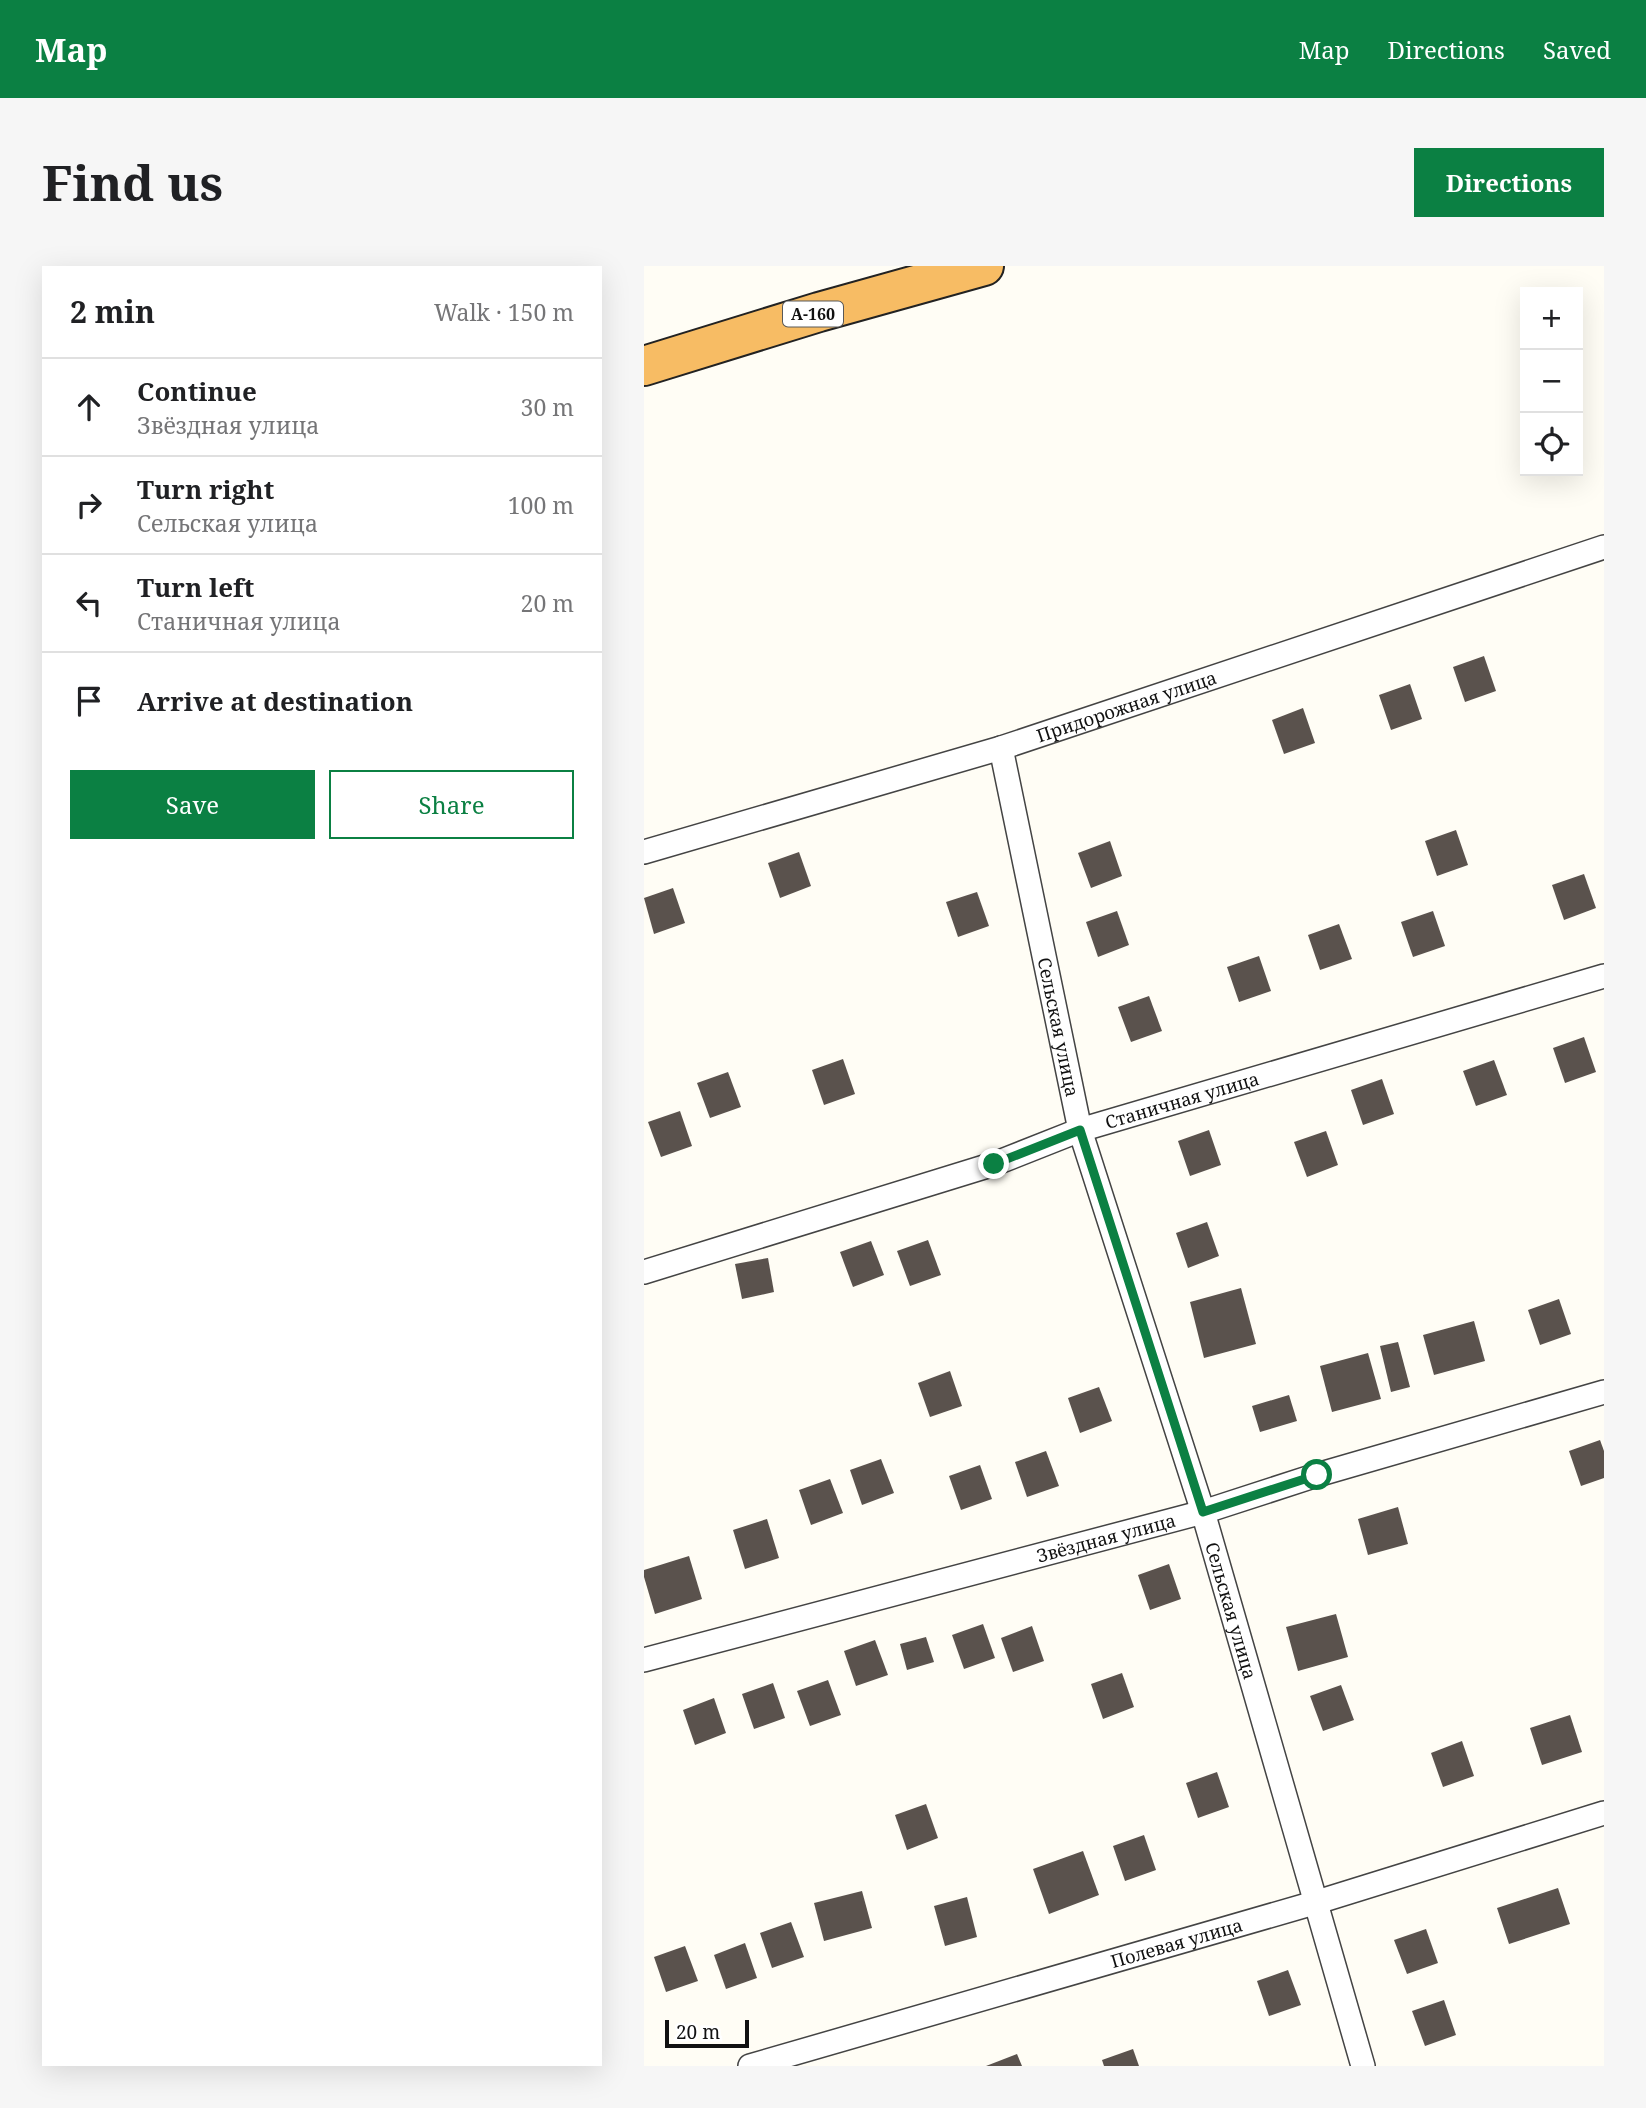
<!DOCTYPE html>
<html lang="en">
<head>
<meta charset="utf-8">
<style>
	:root { --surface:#fff; --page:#f6f6f6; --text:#202124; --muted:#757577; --line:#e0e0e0; --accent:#0b8043 }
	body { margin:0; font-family:"Noto Serif",serif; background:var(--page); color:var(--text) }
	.controls { position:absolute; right:21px; top:21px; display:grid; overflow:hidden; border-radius:0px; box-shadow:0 7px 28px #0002 }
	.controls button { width:63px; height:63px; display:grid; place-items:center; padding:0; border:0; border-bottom:2px solid var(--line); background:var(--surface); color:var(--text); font:35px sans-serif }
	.scale { position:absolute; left:21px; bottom:18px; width:84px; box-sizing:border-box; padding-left:7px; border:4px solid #111; border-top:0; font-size:19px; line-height:24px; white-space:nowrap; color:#111; -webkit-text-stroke:5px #fff; paint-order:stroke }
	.stop { position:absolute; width:21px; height:21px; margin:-16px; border:5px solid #0b8043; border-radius:50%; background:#fff }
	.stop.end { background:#0b8043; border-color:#fff; box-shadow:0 2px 7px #0008 }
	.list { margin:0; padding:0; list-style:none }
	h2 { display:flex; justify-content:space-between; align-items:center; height:91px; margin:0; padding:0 28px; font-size:30px }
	h2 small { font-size:23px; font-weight:400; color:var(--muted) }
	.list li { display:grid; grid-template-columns:46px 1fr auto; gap:21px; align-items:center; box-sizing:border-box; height:98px; padding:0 28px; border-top:2px solid var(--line) }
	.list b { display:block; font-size:26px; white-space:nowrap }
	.list p { margin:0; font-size:23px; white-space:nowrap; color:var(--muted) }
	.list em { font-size:23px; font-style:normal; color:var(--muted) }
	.actions { display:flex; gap:14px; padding:21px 28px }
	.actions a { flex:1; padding:16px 0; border:2px solid var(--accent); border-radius:0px; text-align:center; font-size:24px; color:var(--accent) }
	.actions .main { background:var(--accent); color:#fff }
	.icon { flex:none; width:38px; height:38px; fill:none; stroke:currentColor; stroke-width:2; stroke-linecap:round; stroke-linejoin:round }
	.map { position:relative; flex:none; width:960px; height:1800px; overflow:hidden; border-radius:0px }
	header { display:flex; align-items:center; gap:42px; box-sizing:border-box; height:98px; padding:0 35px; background:var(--accent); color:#fff }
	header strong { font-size:33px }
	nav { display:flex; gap:38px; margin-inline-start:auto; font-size:24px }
	.intro { display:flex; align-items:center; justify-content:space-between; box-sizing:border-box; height:168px; padding:0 42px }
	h1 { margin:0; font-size:49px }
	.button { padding:18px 32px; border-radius:0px; background:var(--accent); color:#fff; font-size:24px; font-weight:700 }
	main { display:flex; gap:42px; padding:0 42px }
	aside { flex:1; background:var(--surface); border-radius:0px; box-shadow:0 7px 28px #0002 }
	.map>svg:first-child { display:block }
	.building { fill:#5a524d }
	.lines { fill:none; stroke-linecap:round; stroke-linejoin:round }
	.minor-casing { stroke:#444; stroke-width:26 }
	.trunk-casing { stroke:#222; stroke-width:42 }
	.minor { stroke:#fff; stroke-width:23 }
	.trunk { stroke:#f7bc64; stroke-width:38 }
	.route { stroke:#0b8043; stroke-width:9 }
	.labels { text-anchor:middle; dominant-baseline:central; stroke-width:7; stroke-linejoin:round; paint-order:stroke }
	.shield { fill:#fff; stroke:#585858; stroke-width:2 }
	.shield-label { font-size:16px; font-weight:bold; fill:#111 }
	.street-label { font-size:18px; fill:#111; stroke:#fff }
</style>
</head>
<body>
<header>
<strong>Map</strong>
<nav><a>Map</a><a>Directions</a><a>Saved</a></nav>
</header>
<div class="intro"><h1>Find us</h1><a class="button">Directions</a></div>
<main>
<aside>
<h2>2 min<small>Walk · 150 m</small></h2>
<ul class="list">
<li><svg class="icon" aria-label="ahead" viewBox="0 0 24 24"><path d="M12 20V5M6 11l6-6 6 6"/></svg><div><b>Continue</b><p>Звёздная улица</p></div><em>30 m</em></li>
<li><svg class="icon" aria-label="right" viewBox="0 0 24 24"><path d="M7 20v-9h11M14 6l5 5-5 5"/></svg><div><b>Turn right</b><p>Сельская улица</p></div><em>100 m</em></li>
<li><svg class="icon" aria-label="left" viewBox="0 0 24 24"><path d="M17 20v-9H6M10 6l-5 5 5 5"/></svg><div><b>Turn left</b><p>Станичная улица</p></div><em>20 m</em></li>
<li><svg class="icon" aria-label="arrive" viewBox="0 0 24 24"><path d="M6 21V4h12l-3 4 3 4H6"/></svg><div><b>Arrive at destination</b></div></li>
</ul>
<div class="actions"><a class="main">Save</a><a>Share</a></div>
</aside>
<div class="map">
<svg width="960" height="1800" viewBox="0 0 960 1800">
	<rect width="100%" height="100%" fill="#fffdf5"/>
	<!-- building -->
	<g class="building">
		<polygon points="840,390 852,425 821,436 809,401"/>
		<polygon points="766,418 778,453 747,464 735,429"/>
		<polygon points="659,442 671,477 640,488 628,454"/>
		<polygon points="812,564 824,599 793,610 781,575"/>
		<polygon points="466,575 478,610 447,622 434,587"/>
		<polygon points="155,586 167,620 136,632 124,597"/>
		<polygon points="940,608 952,642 920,654 908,619"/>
		<polygon points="29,622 41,657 10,668 0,632"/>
		<polygon points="333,626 345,660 314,671 302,636"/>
		<polygon points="473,645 485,679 454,691 442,656"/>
		<polygon points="789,645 801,680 769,691 757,656"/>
		<polygon points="695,658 708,693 676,704 664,669"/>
		<polygon points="615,690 627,725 595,736 583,701"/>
		<polygon points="505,730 518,765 487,776 474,741"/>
		<polygon points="940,771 952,806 921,817 909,782"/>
		<polygon points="199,793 211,828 180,839 168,804"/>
		<polygon points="850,794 863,829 832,840 819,805"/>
		<polygon points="84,806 97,841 66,852 53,817"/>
		<polygon points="738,813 750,848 719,859 707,824"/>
		<polygon points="36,845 48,880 17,891 4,856"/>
		<polygon points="565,864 577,899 546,910 534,875"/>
		<polygon points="682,865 694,899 663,911 650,876"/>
		<polygon points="563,956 575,990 544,1002 532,967"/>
		<polygon points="284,974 297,1009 266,1020 253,985"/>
		<polygon points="227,975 240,1009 209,1021 196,986"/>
		<polygon points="124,992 130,1026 98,1033 91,998"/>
		<polygon points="597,1022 612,1078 560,1092 546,1036"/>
		<polygon points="915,1033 927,1068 896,1079 884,1044"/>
		<polygon points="830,1055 841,1095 790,1109 779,1069"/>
		<polygon points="754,1076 766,1121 747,1126 736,1080"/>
		<polygon points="724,1087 737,1133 688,1146 676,1100"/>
		<polygon points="306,1105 318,1140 286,1151 274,1117"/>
		<polygon points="455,1121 468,1155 436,1167 424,1132"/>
		<polygon points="645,1129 653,1155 616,1166 608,1140"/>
		<polygon points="956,1174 960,1185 960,1212 937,1220 925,1185"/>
		<polygon points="402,1185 415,1220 383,1231 371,1196"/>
		<polygon points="237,1193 250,1227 218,1239 206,1204"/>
		<polygon points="336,1199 348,1233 317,1244 305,1210"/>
		<polygon points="186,1213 199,1247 167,1259 155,1224"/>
		<polygon points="754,1241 764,1278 724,1289 714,1253"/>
		<polygon points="123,1253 135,1292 101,1303 89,1264"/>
		<polygon points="45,1290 58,1333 11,1348 0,1311 0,1304"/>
		<polygon points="525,1298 537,1333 506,1344 494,1309"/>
		<polygon points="692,1348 704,1391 654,1405 642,1361"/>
		<polygon points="339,1358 351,1392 320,1403 308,1369"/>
		<polygon points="388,1360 400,1395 369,1406 357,1372"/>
		<polygon points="282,1371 290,1396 263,1404 256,1378"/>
		<polygon points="231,1374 244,1409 212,1420 200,1385"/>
		<polygon points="478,1407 490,1441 459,1453 447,1418"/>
		<polygon points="184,1414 197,1449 166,1460 153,1425"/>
		<polygon points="129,1417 141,1452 110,1463 98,1428"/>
		<polygon points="697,1419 710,1454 679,1465 666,1430"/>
		<polygon points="70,1432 82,1467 51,1479 39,1444"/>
		<polygon points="926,1449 938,1486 898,1499 886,1462"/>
		<polygon points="818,1475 830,1510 799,1521 787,1487"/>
		<polygon points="573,1506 585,1541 554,1552 542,1517"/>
		<polygon points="282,1538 294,1572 263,1584 251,1549"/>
		<polygon points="500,1569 512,1604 481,1615 469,1580"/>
		<polygon points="439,1585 455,1629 405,1648 389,1603"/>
		<polygon points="914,1622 926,1658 865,1678 853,1642"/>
		<polygon points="218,1625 228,1662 180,1675 170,1637"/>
		<polygon points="323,1631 333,1671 301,1680 290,1640"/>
		<polygon points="147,1656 160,1691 128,1702 116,1667"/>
		<polygon points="782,1663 794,1697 763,1708 750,1674"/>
		<polygon points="101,1677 113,1712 82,1723 70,1689"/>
		<polygon points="41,1680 54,1715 22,1726 10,1691"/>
		<polygon points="644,1704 657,1739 625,1750 613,1715"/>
		<polygon points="800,1734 812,1769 781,1780 768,1745"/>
		<polygon points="489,1783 495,1800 460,1800 458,1794"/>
		<polygon points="373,1788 378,1800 342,1800"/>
	</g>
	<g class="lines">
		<defs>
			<g id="minor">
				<path id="s1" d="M357,482L436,864L559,1246L719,1800"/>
				<path id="s2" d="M0,586L357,482L960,281"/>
				<path id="s3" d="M0,1006L350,898L436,864L960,710"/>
				<path id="s4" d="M0,1394L559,1246L673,1209L960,1126"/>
				<path id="s5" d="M106,1800L670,1637L960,1547"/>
			</g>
			<polyline id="trunk" points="0,100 175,46 340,0"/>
		</defs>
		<!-- minor casing -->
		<use href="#minor" class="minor-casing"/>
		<!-- trunk casing -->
		<use href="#trunk" class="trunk-casing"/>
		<!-- minor -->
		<use href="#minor" class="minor"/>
		<!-- trunk -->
		<use href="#trunk" class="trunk"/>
	</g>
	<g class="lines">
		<!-- route -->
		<polyline class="route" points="350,898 436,864 559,1246 673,1209"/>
	</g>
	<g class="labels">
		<!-- shield labels -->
		<rect class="shield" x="139" y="35.5" width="60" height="25" rx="5"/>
		<g class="shield-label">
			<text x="169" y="48">А-160</text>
		</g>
		<!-- street labels -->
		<g class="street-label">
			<text stroke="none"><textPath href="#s2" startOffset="504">Придорожная улица</textPath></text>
			<text stroke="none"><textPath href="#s1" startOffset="285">Сельская улица</textPath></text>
			<text stroke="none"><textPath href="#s3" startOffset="565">Станичная улица</textPath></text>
			<text stroke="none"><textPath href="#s4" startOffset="478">Звёздная улица</textPath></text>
			<text stroke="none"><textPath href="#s1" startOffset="894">Сельская улица</textPath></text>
			<text stroke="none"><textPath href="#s5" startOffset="444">Полевая улица</textPath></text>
		</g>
	</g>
</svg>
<div class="controls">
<button>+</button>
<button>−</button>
<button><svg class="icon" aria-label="locate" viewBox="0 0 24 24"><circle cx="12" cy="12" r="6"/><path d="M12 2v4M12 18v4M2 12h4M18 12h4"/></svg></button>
</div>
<div class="scale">20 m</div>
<div class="stop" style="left:673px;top:1209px"></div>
<div class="stop end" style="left:350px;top:898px"></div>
</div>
</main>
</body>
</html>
